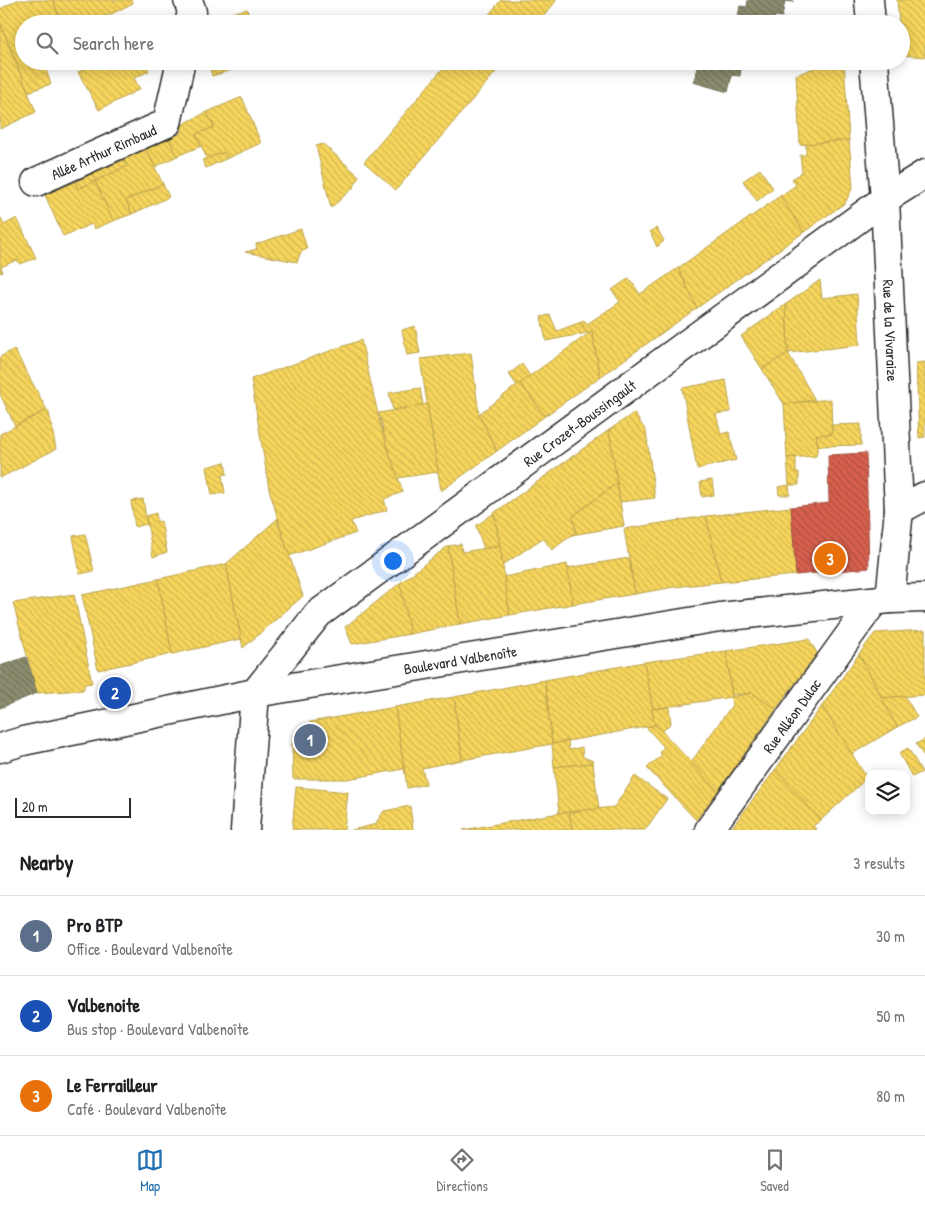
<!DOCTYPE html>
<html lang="en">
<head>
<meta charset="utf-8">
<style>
	:root { --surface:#fff; --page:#f2f2f2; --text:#202124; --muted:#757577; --line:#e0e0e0; --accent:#1f6fb2 }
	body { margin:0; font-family:"Patrick Hand",sans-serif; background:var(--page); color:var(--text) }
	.controls { position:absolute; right:15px; bottom:15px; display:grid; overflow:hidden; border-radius:10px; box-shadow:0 2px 12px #0003 }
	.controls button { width:45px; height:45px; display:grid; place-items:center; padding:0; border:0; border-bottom:1px solid var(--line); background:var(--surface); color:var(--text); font:25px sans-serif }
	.scale { position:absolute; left:15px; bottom:12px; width:116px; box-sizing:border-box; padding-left:5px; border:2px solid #2b2b2b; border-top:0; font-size:14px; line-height:18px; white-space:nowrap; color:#2b2b2b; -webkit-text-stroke:4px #fff; paint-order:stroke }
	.you { position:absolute; left:392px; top:560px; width:18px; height:18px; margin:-12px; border:4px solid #fff; border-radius:50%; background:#1a73e8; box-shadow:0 0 0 8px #1a73e833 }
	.badge { display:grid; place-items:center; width:32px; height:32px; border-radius:50%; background:var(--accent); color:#fff; font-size:16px; font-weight:700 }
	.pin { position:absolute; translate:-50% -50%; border:2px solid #fff; box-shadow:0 1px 5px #0006 }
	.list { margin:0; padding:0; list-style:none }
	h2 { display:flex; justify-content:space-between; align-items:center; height:65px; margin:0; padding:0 20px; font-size:21px }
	h2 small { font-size:16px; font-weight:400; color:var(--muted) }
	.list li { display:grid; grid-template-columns:32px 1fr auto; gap:15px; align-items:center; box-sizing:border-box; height:80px; padding:0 20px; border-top:1px solid var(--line) }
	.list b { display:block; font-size:19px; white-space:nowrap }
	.list p { margin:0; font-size:16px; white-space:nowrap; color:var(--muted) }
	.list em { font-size:16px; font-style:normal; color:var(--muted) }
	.icon { flex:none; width:28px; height:28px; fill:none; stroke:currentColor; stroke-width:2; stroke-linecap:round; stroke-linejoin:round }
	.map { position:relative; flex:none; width:925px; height:830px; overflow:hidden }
	.search { position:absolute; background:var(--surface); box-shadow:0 2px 12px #0003; left:15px; right:15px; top:15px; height:55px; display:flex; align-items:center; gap:12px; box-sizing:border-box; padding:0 18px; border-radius:28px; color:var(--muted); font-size:19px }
	.sheet { height:305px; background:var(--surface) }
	nav { display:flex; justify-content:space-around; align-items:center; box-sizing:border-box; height:70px; border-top:1px solid var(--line); background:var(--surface); font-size:14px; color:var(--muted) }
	nav a { display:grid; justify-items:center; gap:2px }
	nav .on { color:var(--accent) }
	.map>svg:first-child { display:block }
	.homes { fill:url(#homes-back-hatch); stroke:#b9a24d }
	.shops { fill:url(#shops-back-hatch); stroke:#a35043 }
	.industry { fill:url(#industry-back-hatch); stroke:#6f6f5a }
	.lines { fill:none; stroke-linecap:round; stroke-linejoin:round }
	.street-casing { stroke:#2b2b2b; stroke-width:31 }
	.secondary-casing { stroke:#2b2b2b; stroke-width:31 }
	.street { stroke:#fff; stroke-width:28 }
	.secondary { stroke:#fff; stroke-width:28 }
	.labels { text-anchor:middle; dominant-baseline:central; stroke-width:5; stroke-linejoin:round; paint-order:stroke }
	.street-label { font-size:15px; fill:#2b2b2b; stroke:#fff }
</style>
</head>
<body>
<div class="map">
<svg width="925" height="830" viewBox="0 0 925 830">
	<defs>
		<pattern id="homes-back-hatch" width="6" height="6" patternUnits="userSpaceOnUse" patternTransform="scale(1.25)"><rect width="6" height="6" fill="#f6d55c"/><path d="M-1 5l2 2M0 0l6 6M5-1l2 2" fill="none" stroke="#d3b750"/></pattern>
		<pattern id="shops-back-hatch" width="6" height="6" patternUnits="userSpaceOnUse" patternTransform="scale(1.25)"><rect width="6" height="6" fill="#d6604d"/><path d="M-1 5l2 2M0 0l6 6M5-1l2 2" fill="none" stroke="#ae4f40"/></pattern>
		<pattern id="industry-back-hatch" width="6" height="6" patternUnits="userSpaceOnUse" patternTransform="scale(1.25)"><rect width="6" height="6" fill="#8c8c6e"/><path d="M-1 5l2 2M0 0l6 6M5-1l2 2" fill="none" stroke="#73735b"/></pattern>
	</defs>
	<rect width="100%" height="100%" fill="#fff"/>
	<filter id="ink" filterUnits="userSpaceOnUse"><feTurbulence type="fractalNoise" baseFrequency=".02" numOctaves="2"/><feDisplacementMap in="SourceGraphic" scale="10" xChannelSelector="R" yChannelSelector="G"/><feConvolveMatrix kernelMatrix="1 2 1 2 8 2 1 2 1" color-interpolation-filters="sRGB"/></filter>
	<g filter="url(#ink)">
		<!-- homes -->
		<g class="homes">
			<polygon points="17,0 53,0 62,24 24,24 24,61 43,61 51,84 28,92 0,23 0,9"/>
			<polygon points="53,0 131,0 133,3 92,24 62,24"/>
			<polygon points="501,0 557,0 537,24 481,24"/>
			<polygon points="897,0 925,0 925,57 902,55 903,42 901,40 901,24 899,24"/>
			<polygon points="247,9 251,24 208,24 207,19"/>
			<polygon points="0,23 36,112 0,129"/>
			<polygon points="90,61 144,61 149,71 134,78 140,89 99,110 78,72 83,70 81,66"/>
			<polygon points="208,61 262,61 212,76"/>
			<polygon points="449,61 505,61 396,190 364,162"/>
			<polygon points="832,61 844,61 849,140 800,145 796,75"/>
			<polygon points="242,97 261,143 228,158 224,152 207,159 196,134 214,127 207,112"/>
			<polygon points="207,112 214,127 196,134 201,146 177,156 169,139 181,133 183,124"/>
			<polygon points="169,139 177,156 155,167 146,149"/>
			<polygon points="849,140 853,187 845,203 804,232 780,196 796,185 792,179 802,172 800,155 806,155 806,144"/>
			<polygon points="323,144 359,176 354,187 331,208 316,146"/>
			<polygon points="146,149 163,184 126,200 132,214 113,221 95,181 127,166 124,160"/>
			<polygon points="224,152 228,158 206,168 202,160"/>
			<polygon points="124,160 127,166 95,181 91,174"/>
			<polygon points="760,169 773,188 757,201 743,181"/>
			<polygon points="91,174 95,181 78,189 75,182"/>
			<polygon points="95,181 113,221 94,229 92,224 63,236 45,195 75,182 78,189"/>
			<polygon points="163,184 169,197 132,214 126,200"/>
			<polygon points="780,196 804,232 697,308 678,268"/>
			<polygon points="0,216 4,225 17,218 36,258 20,264 17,260 1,267 3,272 0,273"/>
			<polygon points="657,228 664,241 657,247 650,231"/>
			<polygon points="301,229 307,249 301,252 297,262 245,252 257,249 256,244"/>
			<polygon points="678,268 697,308 600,377 592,331 587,333 581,322 584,320 587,324 620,302 612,290 629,278 640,294"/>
			<polygon points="820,280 822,298 857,294 860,345 788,353 786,304"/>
			<polygon points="786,304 788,353 762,369 741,336"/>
			<polygon points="550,315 557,331 581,322 587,333 546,341 541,317"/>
			<polygon points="415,326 420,353 407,355 402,330"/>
			<polygon points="592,331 600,377 545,416 520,383"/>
			<polygon points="361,340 381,427 403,492 384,499 387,510 351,521 356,533 289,556 269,489 251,379"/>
			<polygon points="14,349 47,410 15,426 0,394 0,357"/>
			<polygon points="471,353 479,414 497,451 441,491 420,359"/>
			<polygon points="788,353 815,400 784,404 762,369"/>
			<polygon points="925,362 925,437 919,438 916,363"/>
			<polygon points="522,364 530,376 517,386 509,374"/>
			<polygon points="726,380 731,412 716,414 721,434 729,432 736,460 697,469 682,388"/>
			<polygon points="520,383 545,416 497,451 479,414"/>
			<polygon points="420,388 423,405 393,410 389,393"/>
			<polygon points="831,399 832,434 816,435 818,446 816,456 787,458 784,404"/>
			<polygon points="427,404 438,472 398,478 387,447 379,413"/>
			<polygon points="47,410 49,413 56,449 0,478 0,434"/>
			<polygon points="634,413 646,431 655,498 620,502 609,430"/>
			<polygon points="861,424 861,445 818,446 816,435 832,434 832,425"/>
			<polygon points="609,430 617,483 573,516 576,532 552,550 543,538 503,565 494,513"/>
			<polygon points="796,457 796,472 799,472 799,485 789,485 787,458"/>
			<polygon points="225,462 227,474 222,475 225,493 212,495 207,467"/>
			<polygon points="712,480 714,495 702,497 700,482"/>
			<polygon points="617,483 624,526 572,535 576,532 573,516"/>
			<polygon points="789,485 790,495 779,495 778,487"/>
			<polygon points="143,499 147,524 135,527 131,501"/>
			<polygon points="791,507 796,575 721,582 706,516"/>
			<polygon points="156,513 157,522 161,521 167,552 153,557 146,516"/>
			<polygon points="494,513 500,546 484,549 476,526"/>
			<polygon points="706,516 721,582 674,587 635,594 624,529"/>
			<polygon points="277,519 303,596 243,648 226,564"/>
			<polygon points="85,534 94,571 80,574 73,536"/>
			<polygon points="461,544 462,552 500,546 510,615 460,624 448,546"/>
			<polygon points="448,546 460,624 410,634 400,583"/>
			<polygon points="629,558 635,594 573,604 567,568"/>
			<polygon points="226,564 241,639 172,654 158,579"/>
			<polygon points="567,564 573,604 510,615 504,577"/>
			<polygon points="158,579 172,654 98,670 82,595"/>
			<polygon points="400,583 410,634 352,644 345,627"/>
			<polygon points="74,594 92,683 85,684 83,690 37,693 13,603"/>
			<polygon points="925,630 925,695 882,698 859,654 875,633"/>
			<polygon points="809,639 817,653 776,709 752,693 732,695 726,651"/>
			<polygon points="726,651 732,697 652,709 644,662"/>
			<polygon points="859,654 897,727 852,754 822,706"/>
			<polygon points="644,662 656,725 552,744 545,680"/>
			<polygon points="545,680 552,744 462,760 454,697"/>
			<polygon points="752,693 776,709 718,791 691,762 732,705 731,697"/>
			<polygon points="905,696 917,717 897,727 882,698"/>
			<polygon points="454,697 462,760 422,768 426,784 407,788 395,707"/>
			<polygon points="822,706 867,778 821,820 775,770"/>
			<polygon points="395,707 404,769 347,779 293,779 292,743 310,722"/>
			<polygon points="669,707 671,723 662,732 654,723 652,709"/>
			<polygon points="656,725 718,791 696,820 647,768 662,755 659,752 664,747 646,727"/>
			<polygon points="925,739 925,758 916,744"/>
			<polygon points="568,741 569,750 582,747 583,757 593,761 593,763 554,767 552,744"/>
			<polygon points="908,748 922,772 912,777 899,753"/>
			<polygon points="593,763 599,809 559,813 554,767"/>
			<polygon points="775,770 821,820 813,826 817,830 730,830"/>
			<polygon points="635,776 667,799 645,830 572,830 569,812 614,807"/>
			<polygon points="296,787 348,792 344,830 292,830"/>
			<polygon points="410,806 413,830 352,830 377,824 377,821 384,811"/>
			<polygon points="569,812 572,830 463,830 559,813"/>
		</g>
		<!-- shops -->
		<polygon class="shops" points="866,453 869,568 796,575 791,507 829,503 828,455"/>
		<!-- industry -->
		<g class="industry">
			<polygon points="748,0 793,0 793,2 785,1 782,17 775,16 773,24 729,24 730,20 737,22 740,6 747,7"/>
			<polygon points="706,61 742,61 740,76 732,75 728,92 693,82 699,65 705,66"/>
			<polygon points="26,657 37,693 0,708 0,666"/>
		</g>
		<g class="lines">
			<defs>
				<g id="street">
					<polyline points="188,0 192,12 189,24"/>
					<polyline points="869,0 871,24"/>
					<path id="s1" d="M874,61L885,199L899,510L890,599"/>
					<path id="s2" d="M36,182L167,123L181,61"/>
					<polyline points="899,510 925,496"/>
					<path id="s3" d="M255,693L318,614L885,199L925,174"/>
					<path id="s4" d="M255,693L720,617L890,599L925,598"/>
					<path id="s5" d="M709,830L874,601"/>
				</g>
				<polyline id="secondary" points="0,748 23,741 255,693 245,830"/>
			</defs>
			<!-- street casing -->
			<use href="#street" class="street-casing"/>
			<!-- secondary casing -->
			<use href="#secondary" class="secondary-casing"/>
			<!-- street -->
			<use href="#street" class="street"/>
			<!-- secondary -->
			<use href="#secondary" class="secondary"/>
		</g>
	</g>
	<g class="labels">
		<!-- street labels -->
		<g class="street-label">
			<text stroke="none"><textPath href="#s2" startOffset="74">Allée Arthur Rimbaud</textPath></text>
			<text stroke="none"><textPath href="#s1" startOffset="270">Rue de la Vivaraize</textPath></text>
			<text stroke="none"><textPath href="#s3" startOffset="425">Rue Crozet-Boussingault</textPath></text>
			<text stroke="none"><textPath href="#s4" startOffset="208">Boulevard Valbenoîte</textPath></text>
			<text stroke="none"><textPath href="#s5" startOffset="141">Rue Alléon Dulac</textPath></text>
		</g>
	</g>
</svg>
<div class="controls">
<button><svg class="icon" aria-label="layers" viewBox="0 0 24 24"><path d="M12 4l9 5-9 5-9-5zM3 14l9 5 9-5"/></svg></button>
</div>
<div class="scale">20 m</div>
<div class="you"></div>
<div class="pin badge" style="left:310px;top:740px;background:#5c6f8a">1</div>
<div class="pin badge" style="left:115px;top:693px;background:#1a4fb4">2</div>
<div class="pin badge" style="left:830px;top:559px;background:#e8710a">3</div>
<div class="search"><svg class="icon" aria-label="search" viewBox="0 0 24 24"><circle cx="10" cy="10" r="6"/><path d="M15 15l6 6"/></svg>Search here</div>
</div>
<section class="sheet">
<h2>Nearby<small>3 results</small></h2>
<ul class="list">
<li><span class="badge" style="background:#5c6f8a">1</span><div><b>Pro BTP</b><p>Office · Boulevard Valbenoîte</p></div><em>30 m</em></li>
<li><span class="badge" style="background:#1a4fb4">2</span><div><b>Valbenoite</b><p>Bus stop · Boulevard Valbenoîte</p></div><em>50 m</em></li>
<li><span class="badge" style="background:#e8710a">3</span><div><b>Le Ferrailleur</b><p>Café · Boulevard Valbenoîte</p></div><em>80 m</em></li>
</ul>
</section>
<nav>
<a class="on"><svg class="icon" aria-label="map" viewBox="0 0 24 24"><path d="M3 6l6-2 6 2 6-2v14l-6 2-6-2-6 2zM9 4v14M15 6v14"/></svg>Map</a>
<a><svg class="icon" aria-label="directions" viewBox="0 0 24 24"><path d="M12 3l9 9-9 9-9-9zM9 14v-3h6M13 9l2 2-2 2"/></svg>Directions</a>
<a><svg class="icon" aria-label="saved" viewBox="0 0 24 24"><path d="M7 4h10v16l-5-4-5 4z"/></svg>Saved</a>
</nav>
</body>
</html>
